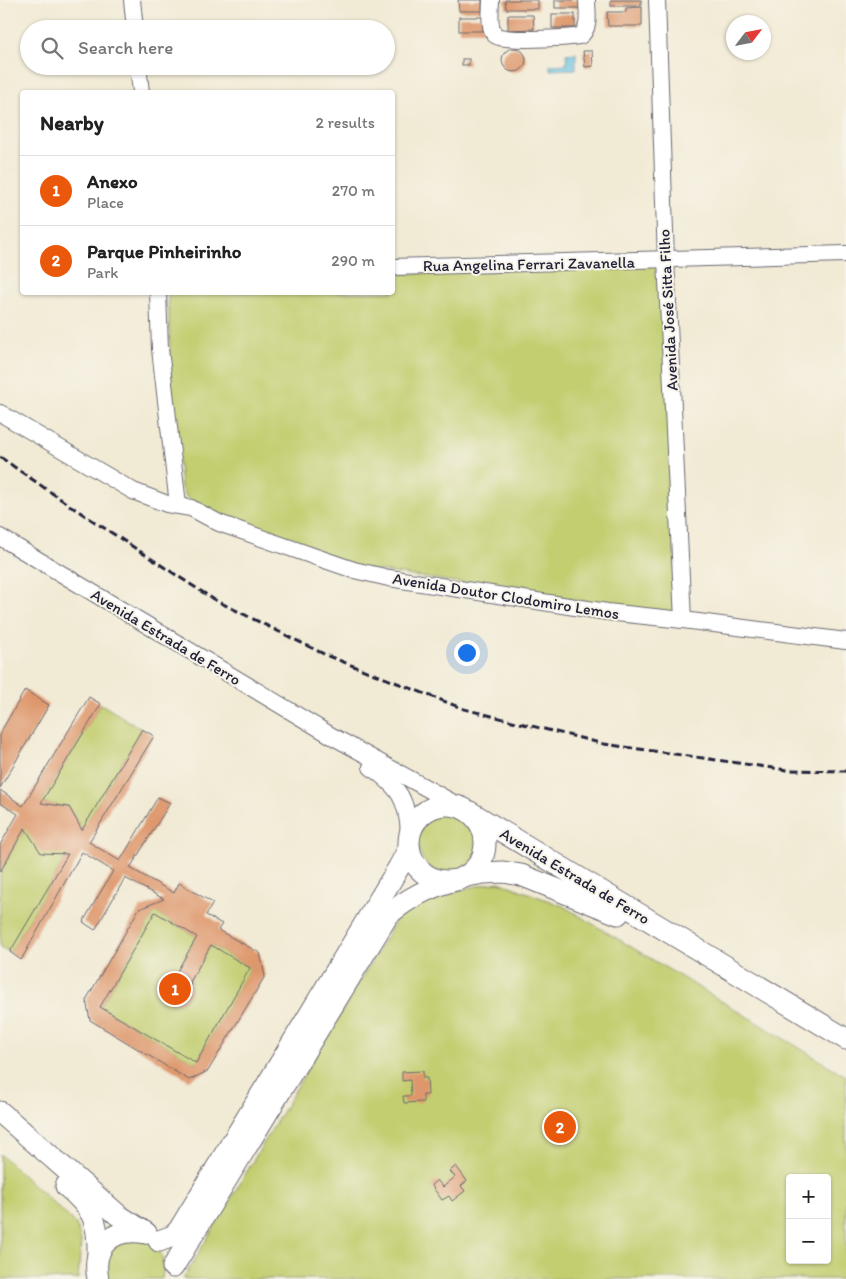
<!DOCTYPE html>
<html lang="en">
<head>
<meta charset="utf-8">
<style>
	:root { --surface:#fff; --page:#f2f2f2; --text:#222; --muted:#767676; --line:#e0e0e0; --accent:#ea580c }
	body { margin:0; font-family:Itim,sans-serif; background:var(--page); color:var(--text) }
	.controls { position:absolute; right:15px; bottom:15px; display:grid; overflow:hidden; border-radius:5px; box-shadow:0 1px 4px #0004 }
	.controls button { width:45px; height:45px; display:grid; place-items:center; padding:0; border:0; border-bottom:1px solid var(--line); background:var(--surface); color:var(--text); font:25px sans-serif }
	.compass { position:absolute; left:726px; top:15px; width:45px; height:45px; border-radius:50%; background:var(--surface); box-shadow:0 1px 4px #0004; rotate:58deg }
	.you { position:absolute; left:466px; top:652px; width:18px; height:18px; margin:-12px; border:4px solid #fff; border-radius:50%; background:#1a73e8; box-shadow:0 0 0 8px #1a73e833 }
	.badge { display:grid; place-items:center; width:32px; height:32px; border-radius:50%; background:var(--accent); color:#fff; font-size:16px; font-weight:700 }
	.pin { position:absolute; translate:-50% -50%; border:2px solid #fff; box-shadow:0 1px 5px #0006 }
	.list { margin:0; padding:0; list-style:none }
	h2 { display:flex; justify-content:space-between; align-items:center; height:65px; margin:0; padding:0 20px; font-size:21px }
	h2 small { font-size:16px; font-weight:400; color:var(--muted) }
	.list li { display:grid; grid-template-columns:32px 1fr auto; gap:15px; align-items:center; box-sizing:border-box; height:70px; padding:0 20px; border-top:1px solid var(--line) }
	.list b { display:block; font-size:19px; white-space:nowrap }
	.list p { margin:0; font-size:16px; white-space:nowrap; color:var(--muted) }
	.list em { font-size:16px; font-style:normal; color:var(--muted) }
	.icon { flex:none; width:28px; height:28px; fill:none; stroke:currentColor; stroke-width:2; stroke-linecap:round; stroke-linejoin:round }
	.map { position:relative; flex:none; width:846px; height:1279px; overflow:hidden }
	.search { position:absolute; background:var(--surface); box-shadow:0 1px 4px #0004; left:20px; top:20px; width:375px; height:55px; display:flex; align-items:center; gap:12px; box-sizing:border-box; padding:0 18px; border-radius:28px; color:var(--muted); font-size:19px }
	.panel { position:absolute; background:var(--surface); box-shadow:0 1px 4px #0004; left:20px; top:90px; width:375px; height:205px; border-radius:5px }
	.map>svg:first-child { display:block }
	.green { fill:#c2ce70; stroke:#727856; fill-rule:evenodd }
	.water { fill:#61bfdf; stroke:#42708d }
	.building { fill:#de976c; fill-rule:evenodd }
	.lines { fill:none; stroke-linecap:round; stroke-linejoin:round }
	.minor-casing { stroke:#6a6871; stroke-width:18 }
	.major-casing { stroke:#6a6871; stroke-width:23 }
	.minor { stroke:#fff; stroke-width:16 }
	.major { stroke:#fff; stroke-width:21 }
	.rail { stroke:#22223b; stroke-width:3; stroke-dasharray:8 4; stroke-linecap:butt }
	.labels { text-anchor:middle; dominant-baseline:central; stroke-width:4; stroke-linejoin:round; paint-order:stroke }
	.street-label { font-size:16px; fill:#22223b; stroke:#f7f3e8 }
</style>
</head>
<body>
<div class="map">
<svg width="846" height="1279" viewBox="0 0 846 1279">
	<rect width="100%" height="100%" fill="#f7f3e8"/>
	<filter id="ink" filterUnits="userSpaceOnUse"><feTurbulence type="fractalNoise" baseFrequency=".02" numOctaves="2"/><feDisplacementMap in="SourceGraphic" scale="10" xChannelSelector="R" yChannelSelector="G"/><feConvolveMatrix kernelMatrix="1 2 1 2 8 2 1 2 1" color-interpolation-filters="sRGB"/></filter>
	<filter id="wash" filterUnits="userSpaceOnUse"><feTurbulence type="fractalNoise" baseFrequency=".0096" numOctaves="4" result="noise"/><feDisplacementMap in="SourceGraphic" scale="20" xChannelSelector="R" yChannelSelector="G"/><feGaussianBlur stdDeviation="1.12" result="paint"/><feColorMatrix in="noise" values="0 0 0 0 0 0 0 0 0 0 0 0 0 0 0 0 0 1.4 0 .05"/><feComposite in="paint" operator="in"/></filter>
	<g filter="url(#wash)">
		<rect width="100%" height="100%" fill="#f1ead4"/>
		<!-- green -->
		<g class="green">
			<polygon points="663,265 677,615 360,568 208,513 187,498 181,487 171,382 168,293 392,292 393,274"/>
			<polygon points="101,704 142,729 82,830 69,807 41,803"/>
			<circle cx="448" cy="843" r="30"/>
			<polygon points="25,828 68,854 10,952 0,947 0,872"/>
			<path d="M499,882L563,906L846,1076V1279H183L398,917C430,898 463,887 499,882ZM790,1178H827V1260H790Z"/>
			<polygon points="155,912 197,937 176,973 166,976 160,985 162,996 171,1003 190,982 211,945 250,968 196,1063 100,1007"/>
			<polygon points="0,1154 76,1224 81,1241 78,1279 0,1279"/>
			<path d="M133,1235C139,1238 150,1240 155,1245C165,1253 164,1268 162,1279H103V1254Z"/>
		</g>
		<!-- water -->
		<polygon class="water" points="576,53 576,69 550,70 550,65 567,64 566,54"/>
		<g id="blocks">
			<!-- building -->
			<g class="building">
				<polygon points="458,0 482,0 482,11 459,11"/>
				<polygon points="505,0 538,0 538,9 506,9"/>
				<rect x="555" y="0" width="24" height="8"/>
				<rect x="611" y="0" width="30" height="6"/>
				<polygon points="642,7 642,26 608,26 607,12 626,12 626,8"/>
				<rect x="552" y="14" width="23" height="14"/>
				<polygon points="508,15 533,15 534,29 508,30"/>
				<rect x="459" y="17" width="24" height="14"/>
				<circle cx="514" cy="60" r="12"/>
				<polygon points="583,51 592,51 593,66 585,67"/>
				<rect x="462" y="59" width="7" height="6"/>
				<polygon points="25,690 49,705 0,788 0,733"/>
				<path d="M89,697L101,704L41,803L69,807L82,830L142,729L154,736L89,842L120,861L158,797L170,803L130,868L174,893L179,883L213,903L206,915L222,924L218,930L260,953L265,976L208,1071L189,1080L90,1020L86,1000L139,909L164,899L125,878L95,930L83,922L113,871L82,852L21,960L10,952L68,854L41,853L25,828L0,872V845L18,814L0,803V790L23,806ZM155,912L197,937L176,973L166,976L160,985L162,997L171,1003L183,1002L191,992L190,982L211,945L250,968L196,1063L100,1007Z"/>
				<polygon points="423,1071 423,1078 427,1078 428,1095 423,1095 423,1102 404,1103 403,1096 411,1096 410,1080 402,1081 402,1072"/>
				<polygon points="456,1166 467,1181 461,1186 465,1191 452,1201 449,1196 442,1200 431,1185 437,1180 443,1187 455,1177 450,1171"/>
			</g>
		</g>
	</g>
	<g filter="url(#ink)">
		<use href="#blocks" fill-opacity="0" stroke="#6a6871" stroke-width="1"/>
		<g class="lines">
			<defs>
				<g id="minor">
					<polyline points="132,0 135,29"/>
					<path d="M491,0C491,9 488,28 495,35C500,42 569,38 580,36C591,28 587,12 587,0"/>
					<polyline points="657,0 666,260 683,620"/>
					<polyline points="138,66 141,92"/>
					<polyline points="392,267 846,254"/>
					<polyline points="158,292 160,349 178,505"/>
					<polyline points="0,413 133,491 167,504 191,508 219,523 316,557 354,570 389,578 607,612 683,620 846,641"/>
					<polyline points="0,537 332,736 457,805"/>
					<path d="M371,767C399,788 407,798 409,833"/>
				</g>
				<g id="major">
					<circle cx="447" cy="843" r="38"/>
					<polyline points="470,812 846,1039"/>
					<polyline points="467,876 484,873 503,872 521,875 618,914"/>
					<polyline points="0,1112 118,1215 146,1233"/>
					<path d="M66,1186C92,1208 99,1220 98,1254"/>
					<polyline points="159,1241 173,1236 179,1230 399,867 409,848"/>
					<path d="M173,1267L388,915C408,898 427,888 452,881"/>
					<path d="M98,1279C91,1245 113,1227 146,1233"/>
				</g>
			</defs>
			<!-- minor casing -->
			<use href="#minor" class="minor-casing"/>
			<!-- major casing -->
			<use href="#major" class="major-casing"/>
			<!-- minor -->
			<use href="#minor" class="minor"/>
			<!-- major -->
			<use href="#major" class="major"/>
			<!-- rail -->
			<polyline class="rail" points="0,457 72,507 213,599 328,656 464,709 604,744 787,770 846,771"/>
		</g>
	</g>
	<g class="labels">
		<!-- street labels -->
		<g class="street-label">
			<text transform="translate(529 264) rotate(-1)">Rua Angelina Ferrari Zavanella</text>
			<text transform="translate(668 310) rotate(-93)">Avenida José Sitta Filho</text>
			<text transform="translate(506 596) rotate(9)">Avenida Doutor Clodomiro Lemos</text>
			<text transform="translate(166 637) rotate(31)">Avenida Estrada de Ferro</text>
			<text transform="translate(575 876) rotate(31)">Avenida Estrada de Ferro</text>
		</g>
	</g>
</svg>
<div class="controls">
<button>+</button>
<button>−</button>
</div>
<svg class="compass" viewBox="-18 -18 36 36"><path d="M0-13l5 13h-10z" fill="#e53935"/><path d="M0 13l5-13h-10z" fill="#767676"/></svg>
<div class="you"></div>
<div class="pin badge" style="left:175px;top:989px">1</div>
<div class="pin badge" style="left:560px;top:1127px">2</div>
<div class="search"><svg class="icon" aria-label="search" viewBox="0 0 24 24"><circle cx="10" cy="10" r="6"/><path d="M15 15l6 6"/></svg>Search here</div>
<section class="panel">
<h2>Nearby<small>2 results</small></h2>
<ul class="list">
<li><span class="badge">1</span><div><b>Anexo</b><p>Place</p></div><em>270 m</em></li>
<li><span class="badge">2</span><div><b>Parque Pinheirinho</b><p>Park</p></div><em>290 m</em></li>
</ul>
</section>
</div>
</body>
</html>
